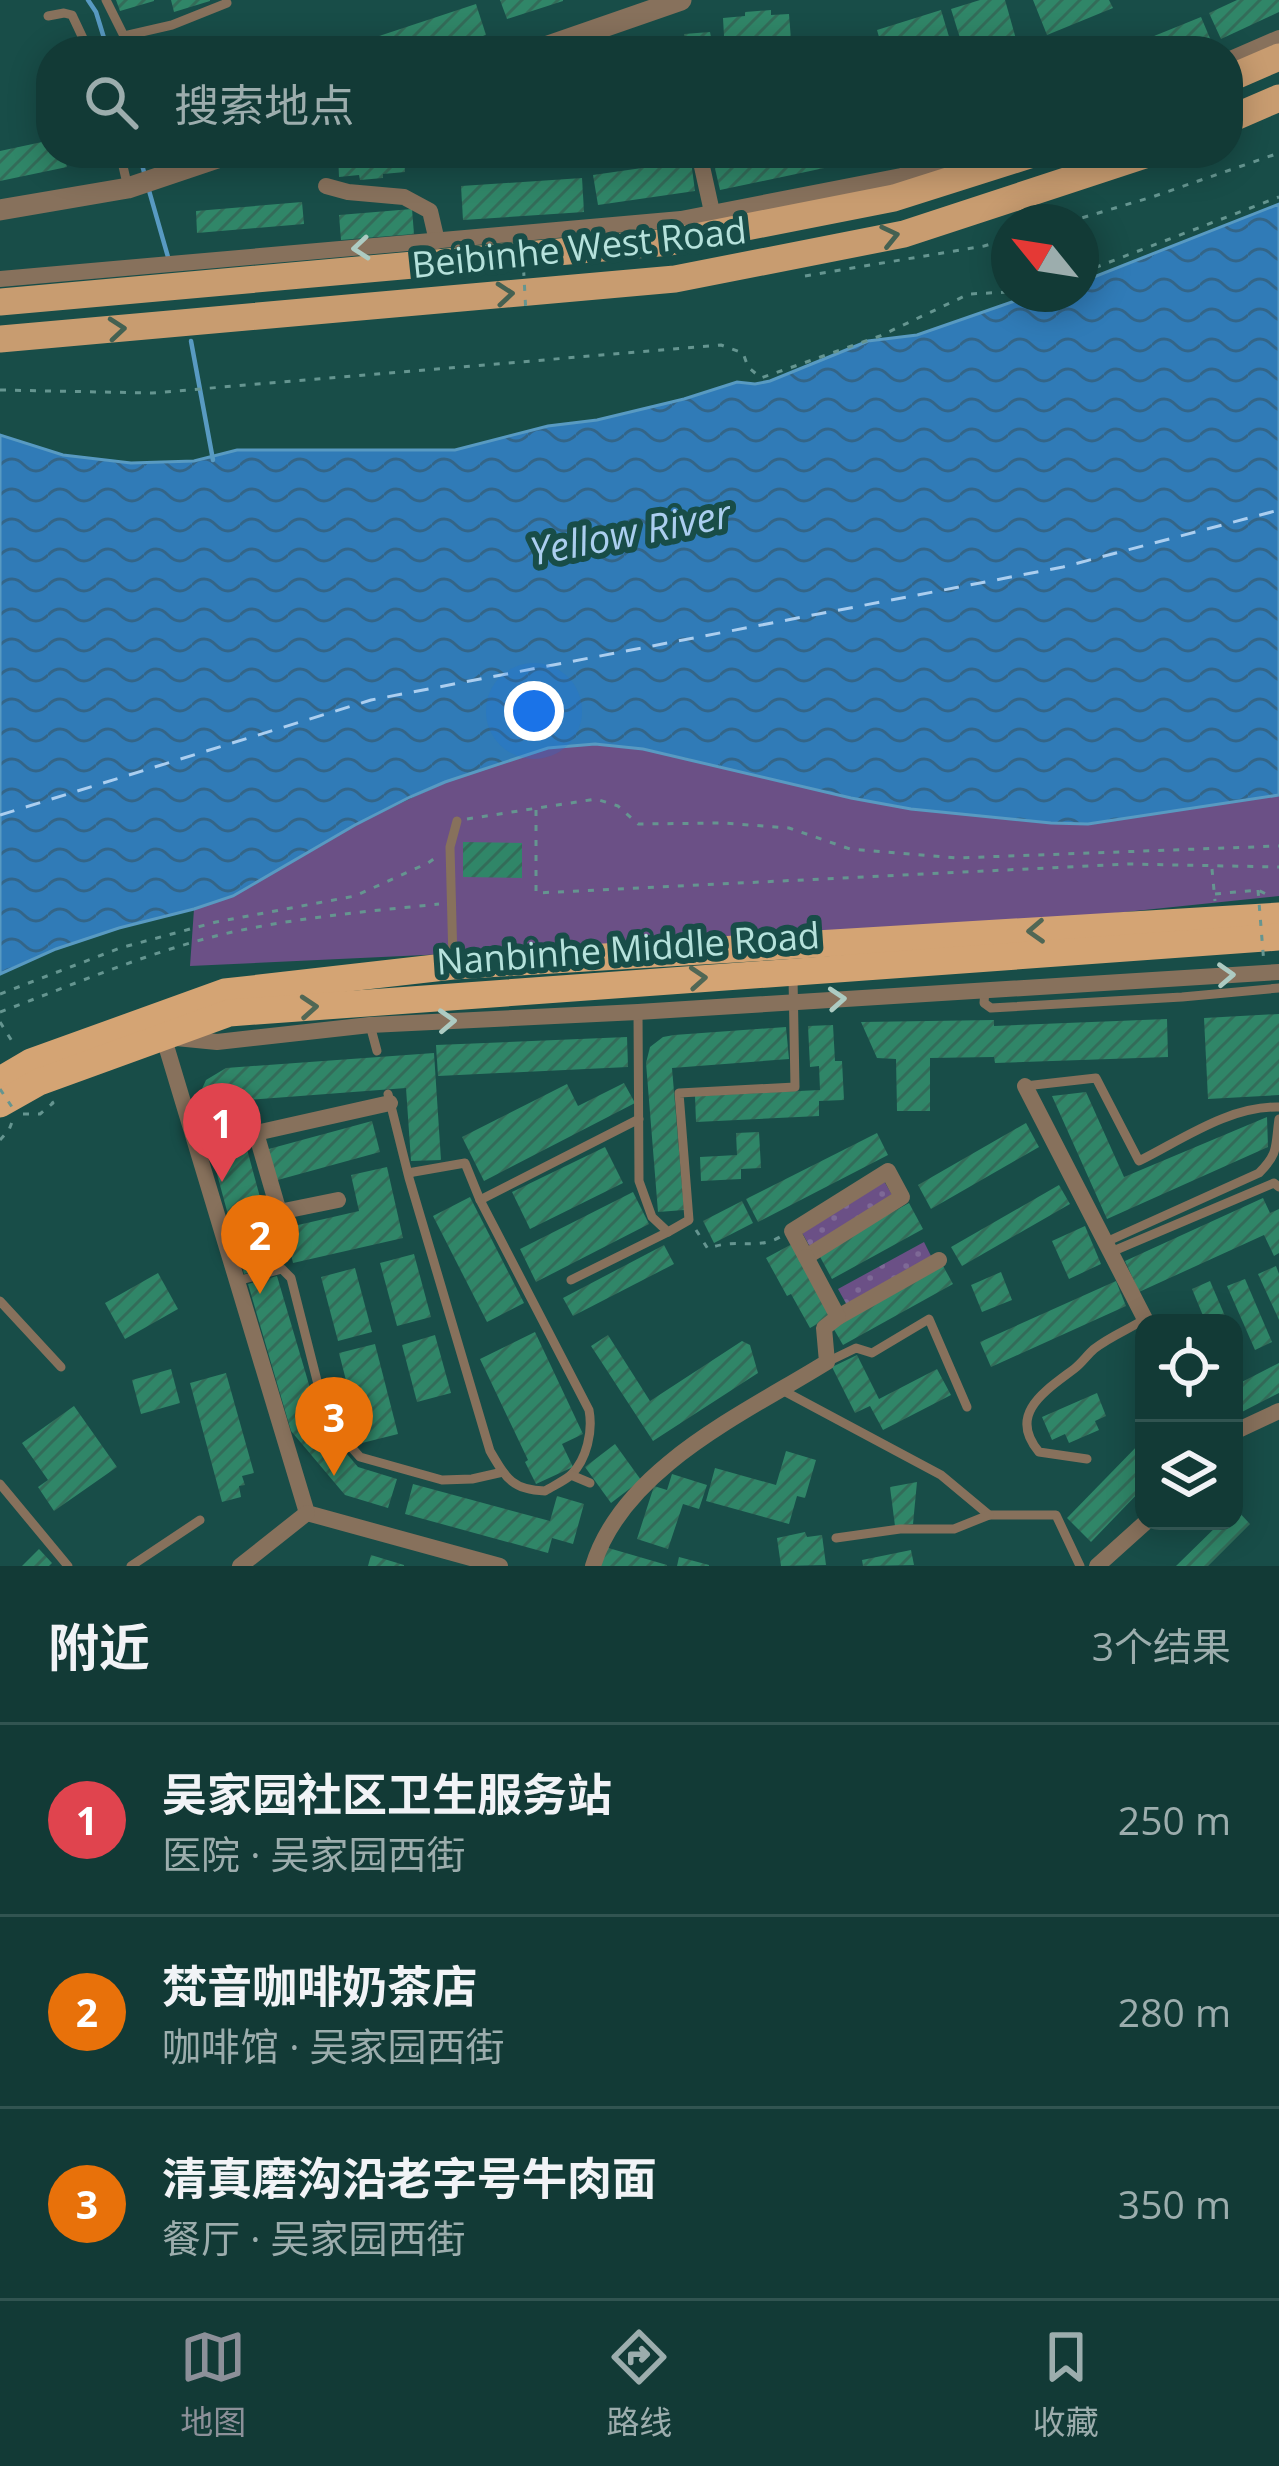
<!DOCTYPE html>
<html lang="zh">
<head>
<meta charset="utf-8">
<style>
	:root { --surface:#123a36; --page:#1b413e; --text:#f1f3f6; --muted:#9cadad; --line:#315451; --accent:#8c9099 }
	body { margin:0; font-family:"Open Sans","Noto Sans SC",sans-serif; background:var(--page); color:var(--text) }
	.controls { position:absolute; right:36px; bottom:36px; display:grid; overflow:hidden; border-radius:24px; box-shadow:0 6px 30px #0003 }
	.controls button { width:108px; height:108px; display:grid; place-items:center; padding:0; border:0; border-bottom:3px solid var(--line); background:var(--surface); color:var(--text); font:60px sans-serif }
	.compass { position:absolute; left:991px; top:204px; width:108px; height:108px; border-radius:50%; background:var(--surface); box-shadow:0 6px 30px #0003; rotate:300deg }
	.you { position:absolute; left:534px; top:711px; width:42px; height:42px; margin:-30px; border:9px solid #fff; border-radius:50%; background:#1a73e8; box-shadow:0 0 0 18px #1a73e833 }
	.badge { display:grid; place-items:center; width:78px; height:78px; border-radius:50%; background:var(--accent); color:#fff; font-size:39px; font-weight:700 }
	.pin { position:absolute; translate:-50% -99px; filter:drop-shadow(0 3px 6px #0008) }
	.pin::after { content:''; position:absolute; top:63px; width:42px; height:36px; background:inherit; clip-path:polygon(0 0,100% 0,50% 100%) }
	.list { margin:0; padding:0; list-style:none }
	h2 { display:flex; justify-content:space-between; align-items:center; height:156px; margin:0; padding:0 48px; font-size:51px }
	h2 small { font-size:39px; font-weight:400; color:var(--muted) }
	.list li { display:grid; grid-template-columns:78px 1fr auto; gap:36px; align-items:center; box-sizing:border-box; height:192px; padding:0 48px; border-top:3px solid var(--line) }
	.list b { display:block; font-size:45px; white-space:nowrap }
	.list p { margin:0; font-size:39px; white-space:nowrap; color:var(--muted) }
	.list em { font-size:39px; font-style:normal; color:var(--muted) }
	.icon { flex:none; width:66px; height:66px; fill:none; stroke:currentColor; stroke-width:2; stroke-linecap:round; stroke-linejoin:round }
	.map { position:relative; flex:none; width:1279px; height:1566px; overflow:hidden }
	.search { position:absolute; background:var(--surface); box-shadow:0 6px 30px #0003; left:36px; right:36px; top:36px; height:132px; display:flex; align-items:center; gap:30px; box-sizing:border-box; padding:0 42px; border-radius:48px; color:var(--muted); font-size:45px }
	.sheet { height:732px; background:var(--surface) }
	nav { display:flex; justify-content:space-around; align-items:center; box-sizing:border-box; height:168px; border-top:3px solid var(--line); background:var(--surface); font-size:33px; color:var(--muted) }
	nav a { display:grid; justify-items:center; gap:6px }
	nav .on { color:var(--accent) }
	.map>svg:first-child { display:block }
	.green { fill:#6b5086 }
	.garden { fill:url(#garden-dots) }
	.water { fill:url(#water-waves); stroke:#589ac2; stroke-width:3 }
	.lines { fill:none; stroke-linecap:round; stroke-linejoin:round }
	.stream { stroke:#589ac2; stroke-width:4.5 }
	.ferry { stroke:#abceef; stroke-width:3; stroke-dasharray:15 12; stroke-linecap:butt }
	.building { fill:url(#building-hatch) }
	.path { stroke:#659590; stroke-width:3; stroke-dasharray:6 9; stroke-linecap:butt }
	.service { stroke:#87715c; stroke-width:9 }
	.minor { stroke:#87715c; stroke-width:16 }
	.tertiary { stroke:#87715c; stroke-width:21 }
	.primary { stroke:#c89c70; stroke-width:27 }
	.trunk { stroke:#d4a474; stroke-width:27 }
	.path-bridge { stroke:#659590; stroke-width:3; stroke-dasharray:6 9; stroke-linecap:butt }
	.oneway { stroke:#446152 }
	.oneway2 { stroke:#adcbc2 }
	.oneway3 { stroke:#506755 }
	.labels { text-anchor:middle; dominant-baseline:central; stroke-width:12; stroke-linejoin:round; paint-order:stroke }
	.street-label { font-size:36px; fill:#b6e2dc; stroke:#184d48 }
	.water-label { font-size:39px; font-style:italic; fill:#abceef; stroke:#184d48 }
</style>
</head>
<body>
<div class="map">
<svg width="1279" height="1566" viewBox="0 0 1279 1566">
	<defs>
		<pattern id="garden-dots" width="8" height="8" patternUnits="userSpaceOnUse" patternTransform="scale(3)"><rect width="8" height="8" fill="#6b5086"/><path d="M2 2h.1M6 6h.1" fill="none" stroke="#7e6996" stroke-width="1.8" stroke-linecap="round"/></pattern>
		<pattern id="water-waves" width="16" height="10" patternUnits="userSpaceOnUse" patternTransform="scale(3)"><rect width="16" height="10" fill="#307bb7"/><path d="M0 5q4-4 8 0t8 0" fill="none" stroke="#336588"/></pattern>
		<pattern id="building-hatch" width="6" height="6" patternUnits="userSpaceOnUse" patternTransform="scale(3)"><rect width="6" height="6" fill="#308668"/><path d="M-1 1l2-2M0 6l6-6M5 7l2-2" fill="none" stroke="#336c59"/></pattern>
	</defs>
	<rect width="100%" height="100%" fill="#184d48"/>
	<!-- green -->
	<polygon class="green" points="595,744 643,749 851,798 911,809 1051,823 1088,824 1279,795 1279,896 1096,915 574,948 190,966 194,909 233,896 355,825 445,782 548,748"/>
	<!-- garden -->
	<g class="garden">
		<polygon points="884,1181 894,1198 810,1247 800,1229"/>
		<polygon points="924,1242 933,1260 848,1307 838,1289"/>
	</g>
	<!-- water -->
	<polygon class="water" points="1279,204 1279,795 1088,824 1051,823 911,809 851,798 643,749 595,744 548,748 445,782 410,797 355,825 233,896 194,909 119,928 56,949 0,974 0,435 63,455 131,463 194,461 237,450 455,450 548,426 597,420 684,399 737,382 755,384 770,381 868,341 917,335 1035,294 1081,294 1081,282"/>
	<g class="lines">
		<!-- stream -->
		<g class="stream">
			<polyline points="88,0 96,12 108,51"/>
			<polyline points="139,153 145,176"/>
			<polyline points="148,187 168,257"/>
			<polyline points="191,341 213,460"/>
		</g>
		<!-- ferry -->
		<polyline class="ferry" points="0,815 371,700 1063,567 1279,510"/>
	</g>
	<!-- building -->
	<g class="building">
		<polygon points="116,0 154,0 154,1 120,11"/>
		<polygon points="171,0 210,0 210,1 174,12"/>
		<polygon points="500,0 563,0 563,1 507,19"/>
		<polygon points="980,0 1005,0 1016,39 976,51 964,51 951,9"/>
		<polygon points="1033,0 1109,0 1113,8 1047,35"/>
		<polygon points="1237,0 1279,0 1279,12 1221,39 1209,13"/>
		<polygon points="476,4 486,35 436,51 374,51 370,39"/>
		<polygon points="771,10 771,15 789,14 791,40 769,41 769,45 745,47 745,43 729,44 730,51 663,51 663,40 685,39 684,34 710,32 711,37 724,36 723,18 745,16 745,12"/>
		<polygon points="941,10 950,40 913,51 883,51 877,30"/>
		<polygon points="1201,17 1212,43 1193,51 1117,51"/>
		<polygon points="856,37 860,51 813,51 813,50"/>
		<polygon points="51,112 51,153 64,153 67,167 0,181 0,151 42,142 36,115"/>
		<polygon points="338,153 404,153 405,172 383,174 383,178 360,180 359,175 339,177"/>
		<polygon points="747,153 827,153 829,167 720,190 713,160"/>
		<polygon points="846,153 899,153 899,154 850,168"/>
		<polygon points="691,161 695,191 598,205 593,175"/>
		<polygon points="582,178 584,212 463,220 461,186"/>
		<polygon points="302,202 304,224 197,233 196,211"/>
		<polygon points="412,209 414,234 341,240 339,215"/>
		<polygon points="463,842 522,843 522,878 463,877"/>
		<polygon points="1279,1014 1279,1095 1208,1099 1204,1018"/>
		<polygon points="1167,1019 1168,1057 995,1063 994,1057 930,1058 930,1111 897,1111 896,1059 877,1058 861,1022 994,1020 994,1026"/>
		<polygon points="833,1025 835,1061 842,1061 844,1100 819,1101 819,1116 696,1122 695,1096 820,1090 819,1066 810,1067 808,1026"/>
		<polygon points="786,1027 789,1059 672,1068 684,1210 658,1212 646,1063 650,1047 663,1037 674,1035"/>
		<polygon points="627,1037 628,1067 438,1076 436,1045"/>
		<polygon points="434,1053 441,1160 411,1161 406,1088 234,1101 278,1264 244,1274 197,1100 206,1080 226,1068"/>
		<polygon points="624,1083 635,1103 484,1181 462,1137 567,1084 578,1106"/>
		<polygon points="1086,1092 1124,1177 1267,1117 1268,1147 1107,1219 1052,1096"/>
		<polygon points="372,1121 380,1152 274,1181 265,1150"/>
		<polygon points="1026,1123 1039,1147 931,1209 918,1185"/>
		<polygon points="759,1132 761,1168 741,1169 741,1179 701,1181 700,1157 737,1155 736,1133"/>
		<polygon points="877,1133 888,1155 758,1222 746,1199"/>
		<polygon points="605,1147 623,1183 530,1229 512,1192"/>
		<polygon points="387,1167 403,1238 293,1263 285,1228 359,1211 351,1175"/>
		<polygon points="1059,1185 1070,1204 962,1266 951,1247"/>
		<polygon points="633,1192 649,1224 536,1282 520,1249"/>
		<polygon points="470,1197 524,1303 487,1322 433,1216"/>
		<polygon points="1263,1198 1270,1213 1279,1209 1279,1253 1274,1256 1264,1235 1139,1292 1125,1261"/>
		<polygon points="742,1201 753,1223 714,1243 703,1221"/>
		<polygon points="909,1203 923,1229 832,1279 818,1253"/>
		<polygon points="1085,1226 1101,1264 1069,1279 1052,1241"/>
		<polygon points="792,1244 832,1316 810,1328 791,1294 787,1296 766,1258"/>
		<polygon points="664,1245 674,1264 573,1316 563,1298"/>
		<polygon points="414,1254 431,1317 397,1326 380,1263"/>
		<polygon points="942,1264 953,1284 843,1345 832,1326"/>
		<polygon points="1276,1266 1279,1274 1279,1320 1258,1274"/>
		<polygon points="355,1268 372,1332 338,1341 321,1277"/>
		<polygon points="1001,1272 1012,1300 982,1312 971,1285"/>
		<polygon points="158,1273 178,1309 125,1339 105,1303"/>
		<polygon points="277,1276 320,1422 358,1467 397,1479 388,1508 345,1495 291,1431 248,1284"/>
		<polygon points="1245,1279 1272,1342 1255,1350 1227,1286"/>
		<polygon points="1116,1281 1126,1306 991,1367 980,1342"/>
		<polygon points="1210,1281 1228,1323 1206,1323 1192,1289"/>
		<polygon points="535,1332 583,1434 562,1444 573,1467 536,1484 525,1462 528,1460 480,1359"/>
		<polygon points="435,1335 451,1393 417,1402 402,1345"/>
		<polygon points="608,1335 650,1401 742,1341 750,1345 758,1373 653,1441 591,1346"/>
		<polygon points="375,1344 398,1434 362,1443 339,1353"/>
		<polygon points="857,1355 879,1399 937,1369 951,1395 883,1430 870,1406 855,1413 832,1367"/>
		<polygon points="1279,1363 1279,1393 1236,1415 1234,1386"/>
		<polygon points="171,1369 180,1403 141,1414 132,1380"/>
		<polygon points="226,1373 254,1473 242,1476 245,1485 239,1486 241,1497 222,1502 190,1383"/>
		<polygon points="1097,1393 1106,1416 1095,1421 1099,1430 1069,1443 1065,1434 1052,1440 1042,1417"/>
		<polygon points="74,1406 117,1467 54,1511 38,1487 48,1480 22,1443"/>
		<polygon points="1144,1439 1144,1487 1091,1542 1067,1518"/>
		<polygon points="615,1444 641,1480 611,1503 585,1467"/>
		<polygon points="786,1451 816,1460 805,1498 797,1496 789,1524 706,1501 715,1468 776,1485"/>
		<polygon points="672,1474 707,1485 699,1509 683,1504 668,1549 637,1539 654,1486 667,1490"/>
		<polygon points="917,1482 913,1524 895,1526 890,1487"/>
		<polygon points="413,1484 550,1521 557,1496 584,1504 573,1544 552,1538 548,1553 405,1514"/>
		<polygon points="1234,1507 1250,1524 1208,1566 1176,1566 1222,1521 1234,1521"/>
		<polygon points="805,1532 807,1537 822,1535 826,1565 781,1566 777,1538"/>
		<polygon points="605,1547 667,1565 667,1566 599,1566"/>
		<polygon points="39,1549 52,1563 49,1566 22,1566"/>
		<polygon points="911,1550 914,1565 863,1566 862,1560"/>
		<polygon points="371,1555 404,1565 404,1566 368,1566"/>
		<polygon points="679,1557 709,1565 709,1566 677,1566"/>
	</g>
	<g class="lines">
		<!-- path -->
		<g class="path">
			<polyline points="1068,222 1152,197 1279,153"/>
			<polyline points="1081,273 1279,197"/>
			<polyline points="805,276 984,246 1009,239"/>
			<polyline points="0,390 152,393 721,345 743,353 748,367 761,378 880,336 969,294 1009,292"/>
			<polyline points="536,810 536,893 1128,864 1279,867"/>
			<polyline points="467,819 596,799 618,806 638,824 723,823 789,828 850,849 956,858 1279,846"/>
			<polyline points="1212,869 1215,901"/>
			<polyline points="1215,894 1258,890 1266,894"/>
			<polyline points="0,994 120,948 216,922 355,896 428,863 439,855"/>
			<path d="M0,1012C78,983 155,949 237,931C303,917 371,911 439,904"/>
			<polyline points="0,1022 15,1046"/>
			<polyline points="23,1114 40,1114 53,1103 51,1100"/>
			<polyline points="0,1140 9,1130 12,1122"/>
			<path d="M696,1230L708,1249C734,1237 755,1251 780,1237"/>
		</g>
		<!-- service -->
		<g class="service">
			<polyline points="106,0 124,36 172,25 227,3"/>
			<polyline points="48,16 64,13 72,15 89,51"/>
			<polyline points="120,153 128,188"/>
			<polyline points="453,961 450,847 457,821"/>
			<polyline points="985,990 984,1003 991,1008 1182,997 1279,988"/>
			<polyline points="638,1012 639,1181 652,1217 668,1232 689,1220 679,1093 795,1087 793,977"/>
			<polyline points="370,1025 377,1051"/>
			<path d="M1025,1086L1096,1078L1139,1161C1183,1139 1229,1106 1279,1107"/>
			<path d="M388,1094L409,1178L490,1451C506,1478 512,1490 545,1491C553,1486 564,1481 571,1475C587,1459 593,1431 589,1410L480,1200L465,1163L408,1173"/>
			<polyline points="480,1200 639,1119"/>
			<path d="M1106,1242L1259,1173C1279,1153 1275,1147 1279,1119"/>
			<polyline points="1111,1252 1274,1183 1279,1187"/>
			<polyline points="571,1280 668,1232"/>
			<polyline points="237,1281 282,1269 291,1278 327,1420 360,1457 442,1480 472,1479 503,1472"/>
			<polyline points="0,1301 61,1367"/>
			<polyline points="827,1362 856,1348 872,1353 929,1319 967,1407"/>
			<polyline points="1141,1367 1144,1373"/>
			<polyline points="782,1390 941,1475 989,1515 1056,1515 1080,1566"/>
			<path d="M1087,1459L1039,1452C1007,1414 1045,1391 1074,1369C1082,1363 1087,1355 1094,1349C1109,1337 1129,1329 1145,1319"/>
			<polyline points="571,1475 590,1483"/>
			<polyline points="0,1484 68,1566"/>
			<polyline points="836,1538 900,1529 954,1529 989,1515"/>
			<polyline points="131,1566 200,1520"/>
		</g>
		<!-- minor -->
		<g class="minor">
			<polyline points="1228,60 1279,38"/>
			<polyline points="522,153 529,156 538,153"/>
			<polyline points="699,153 714,221"/>
			<polyline points="326,186 348,192 404,197 430,211 437,241"/>
			<polyline points="0,279 681,219 901,176 973,153"/>
			<polyline points="161,1029 307,1513 500,1566"/>
			<polyline points="176,1038 217,1042 370,1025 638,1012 1279,972"/>
			<polyline points="1025,1086 1147,1323"/>
			<polygon points="888,1171 902,1197 806,1257 792,1231"/>
			<polyline points="338,1200 279,1212 256,1133 390,1103"/>
			<polyline points="838,1317 939,1260"/>
			<polyline points="1234,1432 1279,1411"/>
			<polyline points="240,1566 307,1513"/>
			<path d="M593,1566C623,1468 745,1413 827,1362L824,1328L838,1317L806,1257"/>
			<polyline points="1097,1566 1147,1521"/>
		</g>
		<!-- tertiary -->
		<g class="tertiary">
			<polyline points="534,51 681,0"/>
			<polyline points="0,210 128,188 232,153"/>
		</g>
		<!-- primary -->
		<g class="primary">
			<polyline points="1228,79 1279,57"/>
			<polyline points="1228,120 1279,98"/>
			<polyline points="0,302 670,242 894,198 1036,153"/>
			<polyline points="0,339 675,279 904,234 1151,153"/>
		</g>
		<!-- trunk -->
		<g class="trunk">
			<polyline points="0,1080 31,1062 225,992 453,966 1279,916"/>
			<polyline points="0,1104 39,1082 229,1013 1279,937"/>
		</g>
		<!-- path-bridge -->
		<g class="path-bridge">
			<polyline points="522,240 526,314"/>
			<polyline points="1258,890 1264,964"/>
			<polyline points="0,1089 14,1110"/>
		</g>
	</g>
	<!-- one-way arrows -->
	<defs><path id="oneway-chevron" d="M-2-3.5L2.5 0L-2 3.5" fill="none" stroke-width="1.6" stroke-linecap="round" stroke-linejoin="round" transform="scale(3)"/></defs>
	<g class="oneway">
		<use href="#oneway-chevron" transform="translate(890 236) rotate(-13)"/>
		<use href="#oneway-chevron" transform="translate(505 294) rotate(-5)"/>
		<use href="#oneway-chevron" transform="translate(117 329) rotate(-5)"/>
	</g>
	<g class="oneway2">
		<use href="#oneway-chevron" transform="translate(361 248) rotate(175)"/>
		<use href="#oneway-chevron" transform="translate(1226 975) rotate(-3)"/>
		<use href="#oneway-chevron" transform="translate(837 999) rotate(-4)"/>
		<use href="#oneway-chevron" transform="translate(447 1021) rotate(-3)"/>
	</g>
	<g class="oneway3">
		<use href="#oneway-chevron" transform="translate(1036 931) rotate(177)"/>
		<use href="#oneway-chevron" transform="translate(698 978) rotate(-4)"/>
		<use href="#oneway-chevron" transform="translate(309 1007) rotate(-4)"/>
	</g>
	<g class="labels">
		<!-- street labels -->
		<g class="street-label">
			<text transform="translate(579 247) rotate(-6)">Beibinhe West Road</text>
			<text transform="translate(628 948) rotate(-4)">Nanbinhe Middle Road</text>
		</g>
		<!-- water labels -->
		<g class="water-label">
			<text transform="translate(630 531) rotate(-11)">Yellow River</text>
		</g>
	</g>
</svg>
<div class="controls">
<button><svg class="icon" aria-label="locate" viewBox="0 0 24 24"><circle cx="12" cy="12" r="6"/><path d="M12 2v4M12 18v4M2 12h4M18 12h4"/></svg></button>
<button><svg class="icon" aria-label="layers" viewBox="0 0 24 24"><path d="M12 4l9 5-9 5-9-5zM3 14l9 5 9-5"/></svg></button>
</div>
<svg class="compass" viewBox="-18 -18 36 36"><path d="M0-13l5 13h-10z" fill="#e53935"/><path d="M0 13l5-13h-10z" fill="#9cadad"/></svg>
<div class="you"></div>
<div class="pin badge" style="left:222px;top:1182px;background:#e0444e">1</div>
<div class="pin badge" style="left:260px;top:1294px;background:#e8710a">2</div>
<div class="pin badge" style="left:334px;top:1476px;background:#e8710a">3</div>
<div class="search"><svg class="icon" aria-label="search" viewBox="0 0 24 24"><circle cx="10" cy="10" r="6"/><path d="M15 15l6 6"/></svg>搜索地点</div>
</div>
<section class="sheet">
<h2>附近<small>3个结果</small></h2>
<ul class="list">
<li><span class="badge" style="background:#e0444e">1</span><div><b>吴家园社区卫生服务站</b><p>医院 · 吴家园西街</p></div><em>250 m</em></li>
<li><span class="badge" style="background:#e8710a">2</span><div><b>梵音咖啡奶茶店</b><p>咖啡馆 · 吴家园西街</p></div><em>280 m</em></li>
<li><span class="badge" style="background:#e8710a">3</span><div><b>清真磨沟沿老字号牛肉面</b><p>餐厅 · 吴家园西街</p></div><em>350 m</em></li>
</ul>
</section>
<nav>
<a class="on"><svg class="icon" aria-label="map" viewBox="0 0 24 24"><path d="M3 6l6-2 6 2 6-2v14l-6 2-6-2-6 2zM9 4v14M15 6v14"/></svg>地图</a>
<a><svg class="icon" aria-label="directions" viewBox="0 0 24 24"><path d="M12 3l9 9-9 9-9-9zM9 14v-3h6M13 9l2 2-2 2"/></svg>路线</a>
<a><svg class="icon" aria-label="saved" viewBox="0 0 24 24"><path d="M7 4h10v16l-5-4-5 4z"/></svg>收藏</a>
</nav>
</body>
</html>
